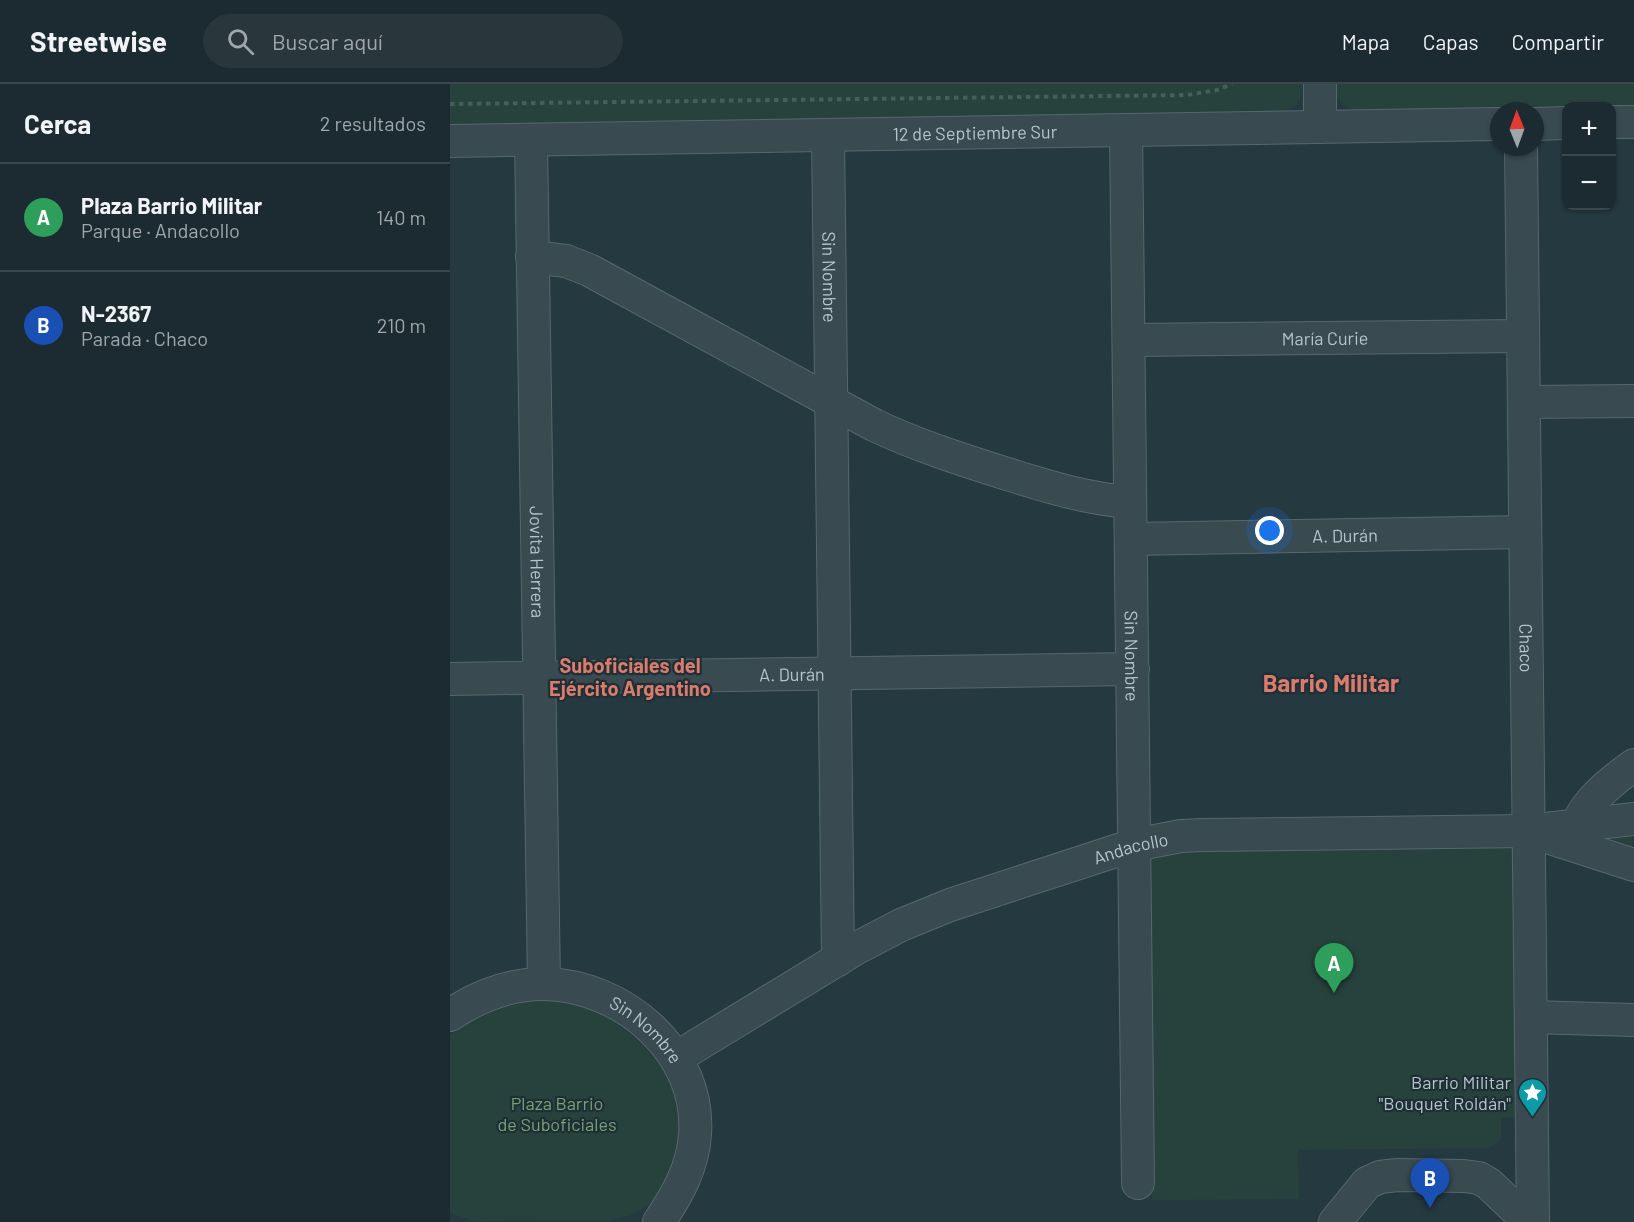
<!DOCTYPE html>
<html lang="es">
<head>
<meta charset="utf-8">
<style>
	:root { --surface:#1c2b31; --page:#29373d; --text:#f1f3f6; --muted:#a0a7ab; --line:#3a474d; --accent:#8bbbb9 }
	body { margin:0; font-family:Barlow,sans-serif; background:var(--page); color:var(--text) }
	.controls { position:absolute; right:18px; top:18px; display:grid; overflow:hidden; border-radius:12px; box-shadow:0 2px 4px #0004 }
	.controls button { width:54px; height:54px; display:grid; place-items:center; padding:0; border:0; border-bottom:2px solid var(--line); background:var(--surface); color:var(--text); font:30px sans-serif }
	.compass { position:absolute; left:1040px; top:18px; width:54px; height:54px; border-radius:50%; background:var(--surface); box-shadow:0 2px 4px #0004; rotate:359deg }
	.you { position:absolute; left:820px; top:447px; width:21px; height:21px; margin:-15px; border:4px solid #fff; border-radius:50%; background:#1a73e8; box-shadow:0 0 0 9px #1a73e833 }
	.badge { display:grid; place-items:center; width:39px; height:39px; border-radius:50%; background:var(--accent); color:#fff; font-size:20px; font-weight:700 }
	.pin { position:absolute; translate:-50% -50px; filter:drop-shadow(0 2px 3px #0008) }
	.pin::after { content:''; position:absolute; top:32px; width:21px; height:18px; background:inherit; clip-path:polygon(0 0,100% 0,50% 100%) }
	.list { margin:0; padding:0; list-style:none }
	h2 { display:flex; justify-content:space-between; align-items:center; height:78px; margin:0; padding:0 24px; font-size:26px }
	h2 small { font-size:20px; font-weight:400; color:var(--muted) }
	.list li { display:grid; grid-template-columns:39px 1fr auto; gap:18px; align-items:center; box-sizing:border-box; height:108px; padding:0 24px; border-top:2px solid var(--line) }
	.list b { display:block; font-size:22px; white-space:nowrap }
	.list p { margin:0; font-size:20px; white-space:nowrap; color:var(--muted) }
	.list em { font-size:20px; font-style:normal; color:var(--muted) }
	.icon { flex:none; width:33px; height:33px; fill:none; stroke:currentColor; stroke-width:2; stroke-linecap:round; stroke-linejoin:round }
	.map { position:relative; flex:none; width:1184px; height:1138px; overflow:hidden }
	header { display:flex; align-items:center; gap:36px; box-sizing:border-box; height:84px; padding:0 30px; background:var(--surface); border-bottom:2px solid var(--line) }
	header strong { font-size:28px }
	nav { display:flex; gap:33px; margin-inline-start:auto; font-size:21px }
	.search { width:420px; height:54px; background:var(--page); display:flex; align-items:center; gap:15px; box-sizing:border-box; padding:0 21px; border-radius:33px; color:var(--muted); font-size:22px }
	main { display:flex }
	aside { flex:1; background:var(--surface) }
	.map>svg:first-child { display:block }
	.green { fill:#27423d }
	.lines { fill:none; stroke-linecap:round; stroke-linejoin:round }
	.minor-casing { stroke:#57676e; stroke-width:34 }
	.path { stroke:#455e59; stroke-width:4; stroke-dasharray:4.5 4.5; stroke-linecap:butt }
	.minor { stroke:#394a51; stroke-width:32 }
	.labels { text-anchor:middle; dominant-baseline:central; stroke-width:4.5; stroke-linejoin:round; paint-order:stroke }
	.street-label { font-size:18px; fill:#b6c4cb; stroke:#1e2f36 }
	.poi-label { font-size:18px; fill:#b6c4cb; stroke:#1e2f36; text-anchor:end }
	.park-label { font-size:18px; fill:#77a273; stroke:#1e2f36 }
	.neighbourhood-label { font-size:20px; font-weight:bold; fill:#da7b6c; stroke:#1e2f36 }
	.district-label { font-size:24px; font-weight:bold; fill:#da7b6c; stroke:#1e2f36 }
</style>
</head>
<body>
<header>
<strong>Streetwise</strong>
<div class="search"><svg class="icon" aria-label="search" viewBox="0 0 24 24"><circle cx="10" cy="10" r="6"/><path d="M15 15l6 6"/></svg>Buscar aquí</div>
<nav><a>Mapa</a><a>Capas</a><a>Compartir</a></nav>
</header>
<main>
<aside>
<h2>Cerca<small>2 resultados</small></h2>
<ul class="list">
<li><span class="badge" style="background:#2e9e5b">A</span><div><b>Plaza Barrio Militar</b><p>Parque · Andacollo</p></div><em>140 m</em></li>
<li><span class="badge" style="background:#1a4fb4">B</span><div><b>N-2367</b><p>Parada · Chaco</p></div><em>210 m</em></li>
</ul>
</aside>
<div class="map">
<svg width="1184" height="1138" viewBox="0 0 1184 1138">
	<rect width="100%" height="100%" fill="#253941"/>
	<!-- green -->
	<g class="green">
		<path d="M0,0H852V2C852,15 847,24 834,28L0,42Z"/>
		<path d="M885,0H1184V22L912,27C894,25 887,17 885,0Z"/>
		<polygon points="1182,741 1183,771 1139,756"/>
		<polygon points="1059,760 1063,763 1071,1033 1051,1034 1051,1055 1039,1064 848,1066 849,1115 702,1116 697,785 697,777 705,767"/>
		<path d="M102,912C116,916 132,920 145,926C155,931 163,938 172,944C220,979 246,1029 221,1087C207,1118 195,1130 161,1136L31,1137L20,1136L0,1129V951L24,934L60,917Z"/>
	</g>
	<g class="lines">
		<defs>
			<g id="minor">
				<polyline points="1162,38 1184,38"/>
				<polyline points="1085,40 1116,39"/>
				<polyline points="870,43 870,0"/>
				<path id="s1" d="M676,46L688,1099"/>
				<path id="s2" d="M378,51L388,876"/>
				<path id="s3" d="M81,56L94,900"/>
				<path id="s4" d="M0,57L1049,40"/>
				<path id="s5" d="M1071,63L1083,1138"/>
				<path d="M82,173L116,177L139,186L424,341C466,361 510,375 554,389C596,402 637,415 680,418"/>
				<path id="s6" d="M679,256L1073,252"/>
				<polyline points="1074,318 1184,317"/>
				<path id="s7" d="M681,455L1075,448"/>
				<path id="s8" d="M0,595L683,585"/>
				<polyline points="1088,750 1184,781"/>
				<path d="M1125,755C1124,725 1163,696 1184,681"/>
				<path id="s9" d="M0,931C28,912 60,900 94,900C173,901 251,968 245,1050C243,1084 227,1111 209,1138"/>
				<polyline points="1081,933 1184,936"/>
				<path id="s10" d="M226,974L405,865L451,841L500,821L684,761L731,752L753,751L1078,747L1184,735"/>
				<polyline points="885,1138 917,1099 930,1093 947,1091 1014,1092 1029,1094 1039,1100 1079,1138"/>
			</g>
		</defs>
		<!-- minor casing -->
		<use href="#minor" class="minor-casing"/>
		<!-- path -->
		<polyline class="path" points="0,20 737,11 767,6 782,0"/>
		<!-- minor -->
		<use href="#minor" class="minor"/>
	</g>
	<!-- icons -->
	<defs>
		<symbol id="sight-pin" viewBox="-11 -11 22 30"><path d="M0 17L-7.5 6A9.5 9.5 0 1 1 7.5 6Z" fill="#0f9aa8" stroke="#1e2f36"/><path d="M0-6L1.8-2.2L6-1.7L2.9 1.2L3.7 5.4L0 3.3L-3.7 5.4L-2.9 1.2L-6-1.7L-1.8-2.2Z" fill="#fff"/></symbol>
	</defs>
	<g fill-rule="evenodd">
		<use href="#sight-pin" x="1066" y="992" width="33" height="45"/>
	</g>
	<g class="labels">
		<!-- street labels -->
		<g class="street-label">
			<text stroke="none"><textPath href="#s4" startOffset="525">12 de Septiembre Sur</textPath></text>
			<text stroke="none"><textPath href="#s2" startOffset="142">Sin Nombre</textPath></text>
			<text stroke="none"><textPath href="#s6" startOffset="196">María Curie</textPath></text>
			<text stroke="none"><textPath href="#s7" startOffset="214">A. Durán</textPath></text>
			<text stroke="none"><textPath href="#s3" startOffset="422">Jovita Herrera</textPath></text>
			<text stroke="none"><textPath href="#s5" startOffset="501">Chaco</textPath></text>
			<text stroke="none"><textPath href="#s1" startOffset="526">Sin Nombre</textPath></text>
			<text stroke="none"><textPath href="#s8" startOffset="342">A. Durán</textPath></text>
			<text stroke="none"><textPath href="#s10" startOffset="504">Andacollo</textPath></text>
			<text stroke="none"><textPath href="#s9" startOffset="216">Sin Nombre</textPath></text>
		</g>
		<!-- poi labels -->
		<g class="poi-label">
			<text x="1061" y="998">Barrio Militar<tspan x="1061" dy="21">"Bouquet Roldán"</tspan></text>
		</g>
		<!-- park labels -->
		<g class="park-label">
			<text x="107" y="1019">Plaza Barrio<tspan x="107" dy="21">de Suboficiales</tspan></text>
		</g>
		<!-- neighbourhood labels -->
		<g class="neighbourhood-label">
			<text x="180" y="581">Suboficiales del<tspan x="180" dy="23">Ejército Argentino</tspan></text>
		</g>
		<!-- district labels -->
		<g class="district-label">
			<text x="881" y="598">Barrio Militar</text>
		</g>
	</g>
</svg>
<div class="controls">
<button>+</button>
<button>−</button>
</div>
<svg class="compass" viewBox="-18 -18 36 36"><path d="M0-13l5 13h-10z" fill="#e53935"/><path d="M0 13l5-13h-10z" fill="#a0a7ab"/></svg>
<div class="you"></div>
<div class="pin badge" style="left:884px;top:909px;background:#2e9e5b">A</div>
<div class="pin badge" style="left:980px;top:1124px;background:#1a4fb4">B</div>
</div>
</main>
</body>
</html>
